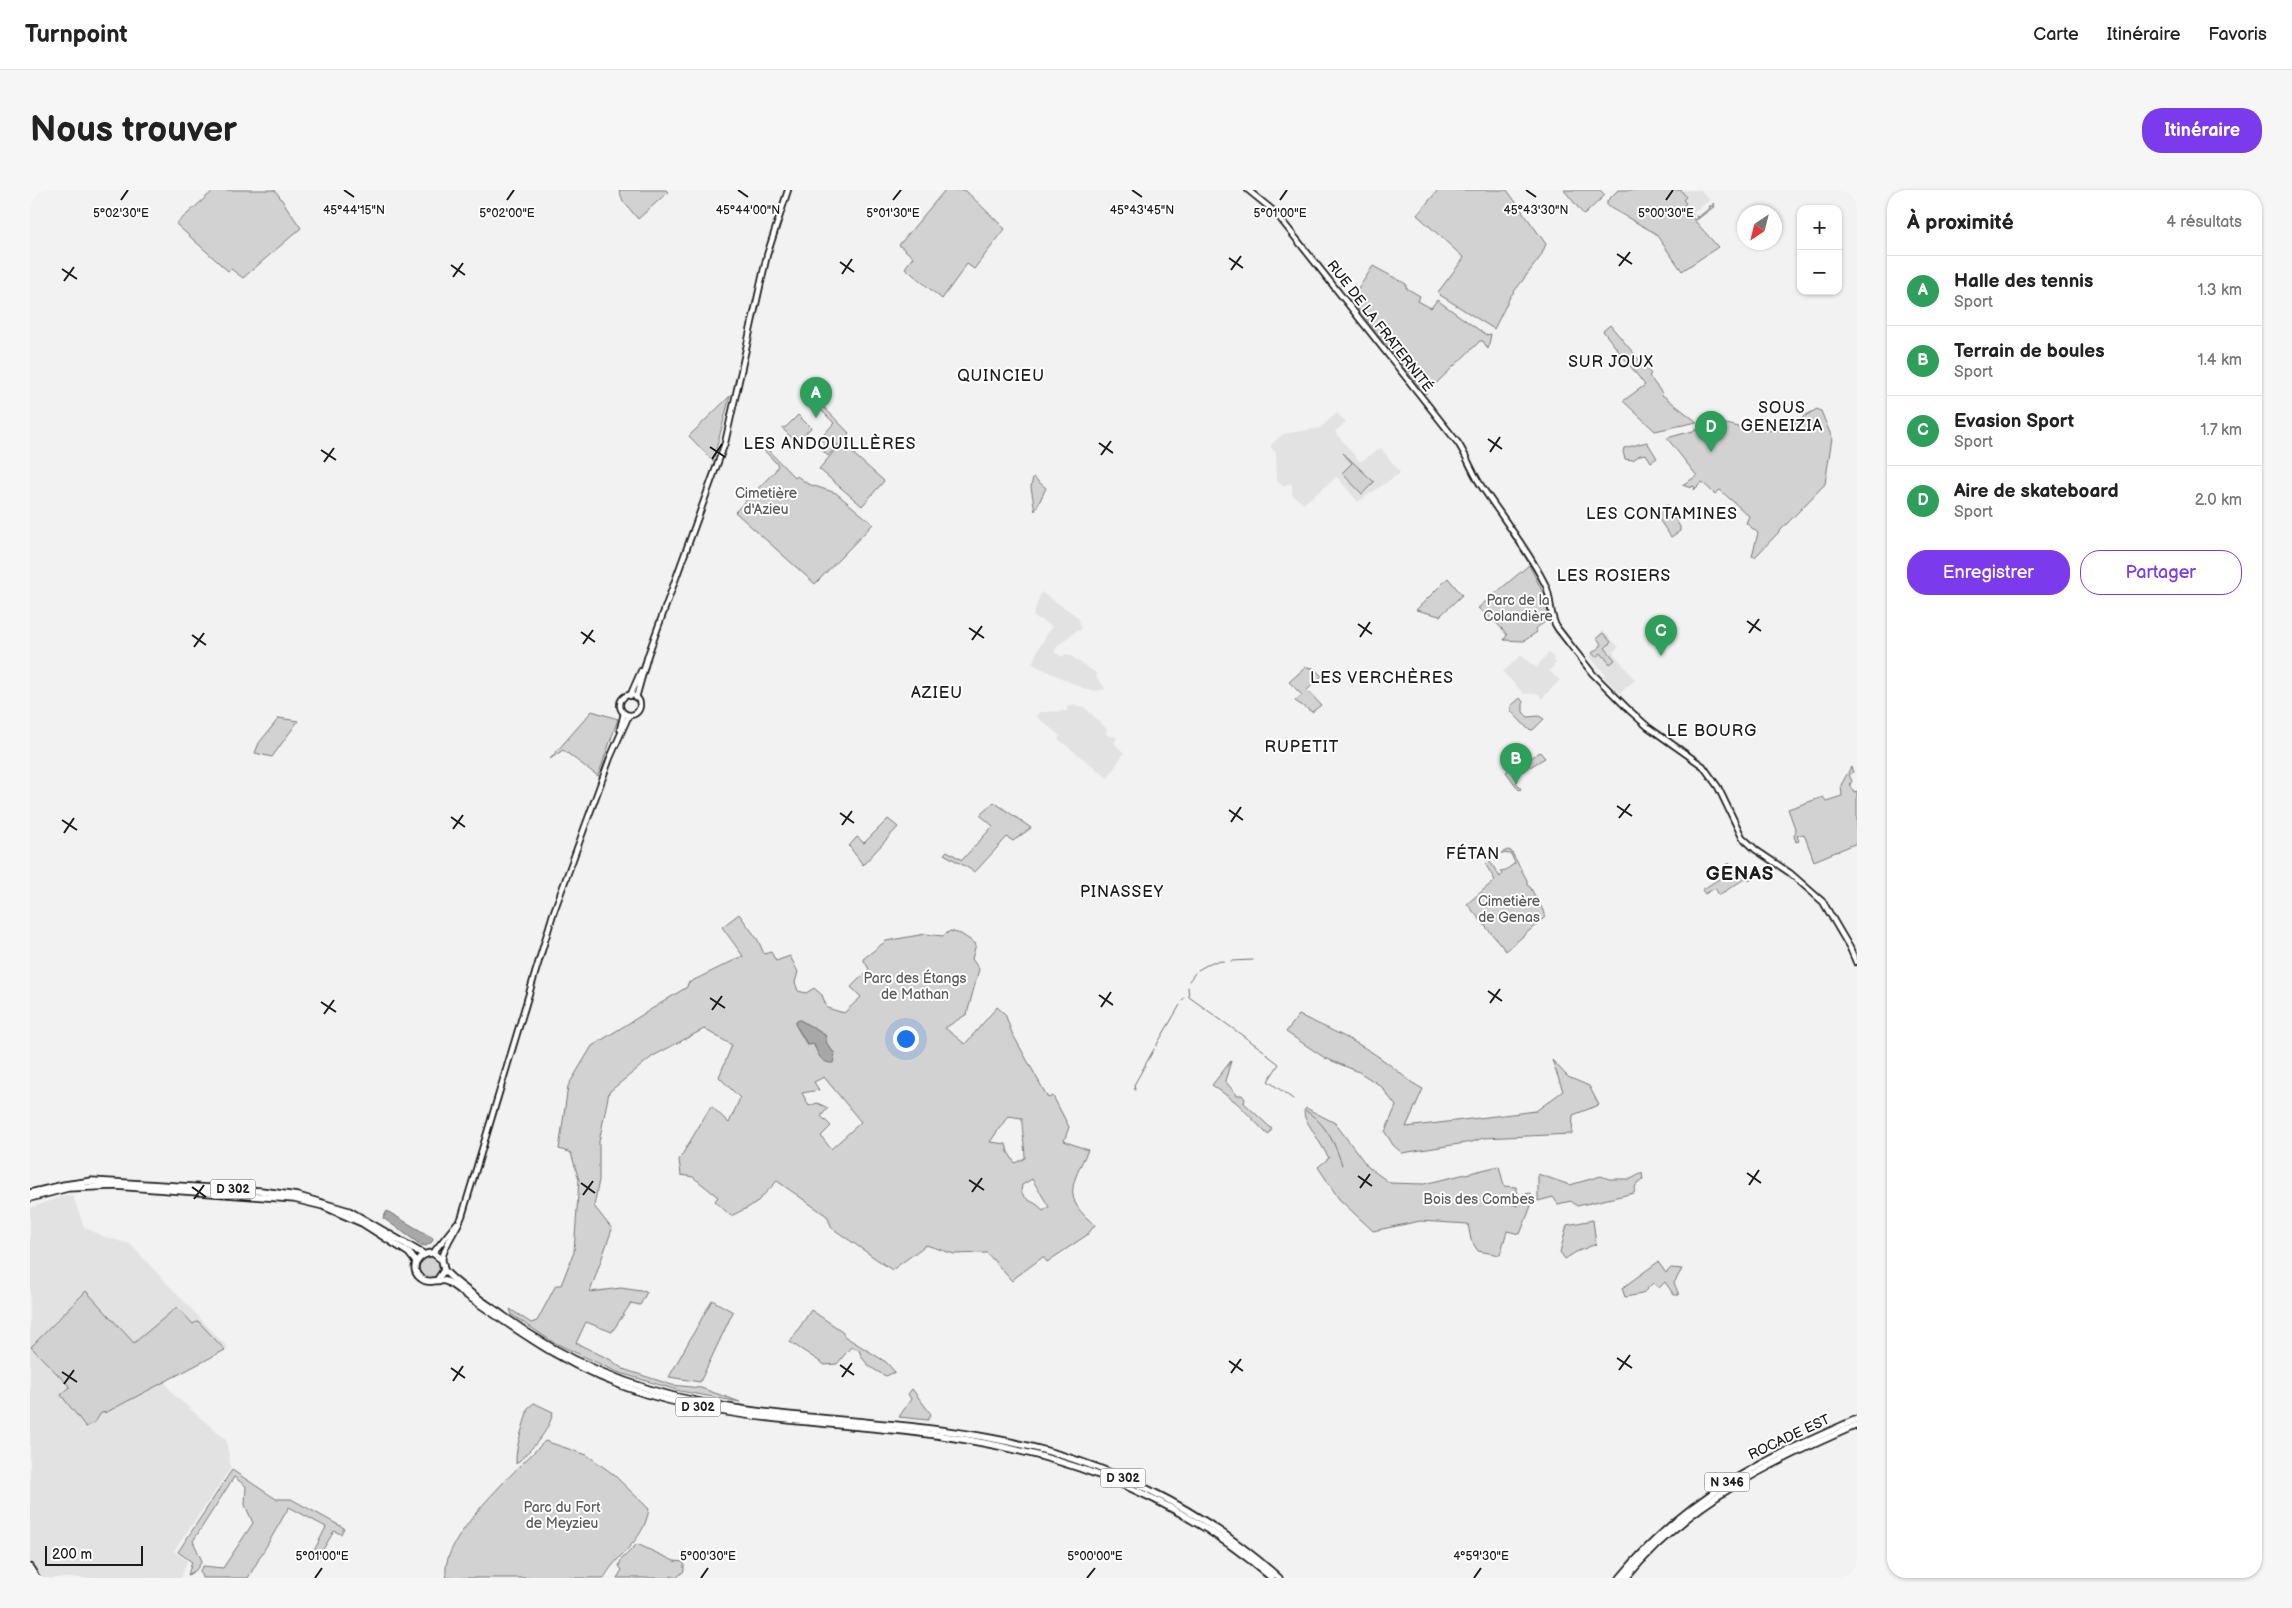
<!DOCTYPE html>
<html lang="fr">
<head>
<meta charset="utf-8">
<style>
	:root { --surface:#fff; --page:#f6f6f6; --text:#222; --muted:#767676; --line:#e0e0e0; --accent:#7c3aed }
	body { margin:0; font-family:"Balsamiq Sans",sans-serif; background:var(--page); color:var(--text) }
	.controls { position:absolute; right:15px; top:15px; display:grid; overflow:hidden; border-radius:10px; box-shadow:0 1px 4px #0004 }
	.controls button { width:45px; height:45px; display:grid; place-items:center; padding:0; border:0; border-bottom:1px solid var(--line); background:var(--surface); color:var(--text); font:25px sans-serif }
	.compass { position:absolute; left:1707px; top:15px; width:45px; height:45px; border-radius:50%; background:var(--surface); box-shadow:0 1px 4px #0004; rotate:215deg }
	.scale { position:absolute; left:15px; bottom:12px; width:98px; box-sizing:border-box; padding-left:5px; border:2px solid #1c1c1c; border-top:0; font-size:14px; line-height:18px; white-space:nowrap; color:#1c1c1c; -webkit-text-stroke:4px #fff; paint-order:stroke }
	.you { position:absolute; left:875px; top:848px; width:18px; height:18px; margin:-12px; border:4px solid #fff; border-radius:50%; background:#1a73e8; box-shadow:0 0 0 8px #1a73e833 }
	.badge { display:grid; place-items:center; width:32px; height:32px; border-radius:50%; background:var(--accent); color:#fff; font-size:16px; font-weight:700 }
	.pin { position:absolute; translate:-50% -41px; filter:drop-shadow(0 1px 2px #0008) }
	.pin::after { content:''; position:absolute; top:26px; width:18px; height:15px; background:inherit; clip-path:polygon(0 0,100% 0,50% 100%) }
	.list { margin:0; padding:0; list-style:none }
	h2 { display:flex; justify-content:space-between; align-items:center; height:65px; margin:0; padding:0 20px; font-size:21px }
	h2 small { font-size:16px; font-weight:400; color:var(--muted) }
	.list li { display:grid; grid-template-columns:32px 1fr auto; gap:15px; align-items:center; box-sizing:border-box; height:70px; padding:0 20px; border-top:1px solid var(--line) }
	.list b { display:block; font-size:19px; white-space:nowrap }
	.list p { margin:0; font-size:16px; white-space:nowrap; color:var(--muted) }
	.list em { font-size:16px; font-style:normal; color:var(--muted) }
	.actions { display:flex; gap:10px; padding:15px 20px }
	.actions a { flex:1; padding:11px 0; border:1px solid var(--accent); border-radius:20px; text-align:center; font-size:18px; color:var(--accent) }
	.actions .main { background:var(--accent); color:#fff }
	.map { position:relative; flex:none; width:1827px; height:1388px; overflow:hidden; border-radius:20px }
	header { display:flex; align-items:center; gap:30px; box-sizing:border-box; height:70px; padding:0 25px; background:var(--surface); border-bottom:1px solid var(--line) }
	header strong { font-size:24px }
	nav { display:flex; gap:28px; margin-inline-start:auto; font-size:18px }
	.intro { display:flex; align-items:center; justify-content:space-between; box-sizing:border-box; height:120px; padding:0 30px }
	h1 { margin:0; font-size:35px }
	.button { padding:12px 22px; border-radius:20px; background:var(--accent); color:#fff; font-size:18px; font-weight:700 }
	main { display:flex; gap:30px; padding:0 30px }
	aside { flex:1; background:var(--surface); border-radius:20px; box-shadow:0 1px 4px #0004 }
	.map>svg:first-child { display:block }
	.built { fill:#e2e2e2 }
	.green { fill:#d2d2d2; stroke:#777; fill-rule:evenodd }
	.water { fill:#a8a8a8; stroke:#707070 }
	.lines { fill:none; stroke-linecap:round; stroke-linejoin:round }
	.stream { stroke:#707070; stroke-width:1 }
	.secondary-casing { stroke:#1c1c1c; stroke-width:8 }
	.trunk-casing { stroke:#1c1c1c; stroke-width:9 }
	.secondary { stroke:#fff; stroke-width:4.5 }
	.trunk { stroke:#fff; stroke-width:5.5 }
	.ticks { fill:none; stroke:#1c1c1c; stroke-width:2 }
	.labels { text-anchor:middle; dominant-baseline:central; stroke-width:4; stroke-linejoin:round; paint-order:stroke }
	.shield { fill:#fff; stroke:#606060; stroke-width:1 }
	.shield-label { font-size:12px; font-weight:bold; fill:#1c1c1c }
	.street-label { font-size:14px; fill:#1c1c1c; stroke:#fff }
	.park-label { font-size:14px; fill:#5c5c5c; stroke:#fff }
	.quarter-label { font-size:16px; letter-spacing:1px; fill:#1c1c1c; stroke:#fff }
	.district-label { font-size:19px; font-weight:bold; letter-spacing:1px; fill:#1c1c1c; stroke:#fff }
	.ticks-label { font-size:12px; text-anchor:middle; fill:#1c1c1c; stroke:#fff; stroke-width:4; stroke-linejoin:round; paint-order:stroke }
</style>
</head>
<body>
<header>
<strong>Turnpoint</strong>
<nav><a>Carte</a><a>Itinéraire</a><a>Favoris</a></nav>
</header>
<div class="intro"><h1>Nous trouver</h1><a class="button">Itinéraire</a></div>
<main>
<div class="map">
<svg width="1827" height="1388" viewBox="0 0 1827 1388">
	<rect width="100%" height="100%" fill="#f2f2f2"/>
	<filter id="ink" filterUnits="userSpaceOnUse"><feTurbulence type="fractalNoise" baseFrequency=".02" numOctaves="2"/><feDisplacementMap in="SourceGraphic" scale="10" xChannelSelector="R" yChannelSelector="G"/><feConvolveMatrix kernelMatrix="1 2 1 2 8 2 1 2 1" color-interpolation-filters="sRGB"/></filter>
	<g filter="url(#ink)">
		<!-- built -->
		<g class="built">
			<polygon points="1653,0 1670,0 1680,10 1659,25 1644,9"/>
			<polygon points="1307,223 1316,232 1305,242 1330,272 1351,258 1370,283 1328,312 1307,287 1273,314 1262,304 1262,294 1257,294 1254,297 1247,290 1246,263 1240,256 1253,244 1290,238"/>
			<polygon points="1011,402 1044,424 1049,429 1051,439 1050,441 1047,440 1028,455 1024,462 1033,467 1035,464 1041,466 1067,484 1066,487 1076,499 1065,501 1057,500 1002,474 1011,453 1012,453 1022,436 1003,426"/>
			<polygon points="1573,441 1589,457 1583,462 1605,490 1590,503 1573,486 1575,484 1559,466 1567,459 1569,451 1566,447"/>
			<polygon points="1518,463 1524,467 1523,470 1526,473 1519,481 1530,490 1511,509 1509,504 1494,504 1473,482 1491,465 1506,478"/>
			<polygon points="1045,515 1054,517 1077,539 1076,543 1080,547 1084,546 1087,548 1084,553 1094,563 1078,588 1028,549 1030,546 1007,527 1007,525 1010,522 1037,521 1037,517"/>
			<polygon points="35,1005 43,1006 54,1037 75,1047 100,1054 198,1158 134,1190 143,1204 196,1250 201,1278 144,1361 157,1371 151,1388 0,1388 0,1018"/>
		</g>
		<!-- green -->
		<g class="green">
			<polygon points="184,0 245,0 271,38 213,88 201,79 198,81 146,34"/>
			<polygon points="589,0 636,0 638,2 608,29 593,11"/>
			<polygon points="915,0 935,0 975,39 944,79 937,74 912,109 875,78 883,67 869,55"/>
			<polygon points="1408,0 1477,0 1516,54 1511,66 1480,107 1464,139 1410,105 1408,102 1434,68 1387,25"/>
			<polygon points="1534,0 1570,0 1575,5 1554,25"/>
			<polygon points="1588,0 1651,0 1656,7 1653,10 1656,13 1654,15 1663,24 1661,26 1664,30 1667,28 1666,26 1668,27 1680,18 1679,16 1683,16 1683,13 1685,16 1665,31 1688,57 1652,81 1625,43 1577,16 1577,11"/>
			<polygon points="1343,76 1376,94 1376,98 1390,106 1388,111 1401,118 1407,110 1456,145 1461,144 1458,159 1453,151 1450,151 1395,204 1321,110"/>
			<polygon points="1580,135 1621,184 1619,186 1632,203 1631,204 1667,232 1625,241 1593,211 1615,195 1573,141"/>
			<polygon points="700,206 683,271 659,246"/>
			<polygon points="783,206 819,243 798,266 792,260 795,254 790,249 804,233 780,209"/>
			<polygon points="1787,219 1791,221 1802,248 1795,294 1725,367 1722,366 1728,343 1716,333 1719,326 1690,300 1685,304 1672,292 1664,300 1665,297 1662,296 1661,298 1652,295 1667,286 1637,248 1692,233 1726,241 1750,240"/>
			<polygon points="768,225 781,238 766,252 752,238 756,237"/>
			<polygon points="1617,252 1627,268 1621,272 1616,264 1610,265 1603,270 1595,269 1593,262 1594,258"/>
			<polygon points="811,253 854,291 832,316 789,279"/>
			<polygon points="732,254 765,288 767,286 778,294 806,303 843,334 785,394 705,322 745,281 748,275 730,256"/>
			<polygon points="1313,263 1344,292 1332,304 1312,283 1322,273"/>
			<polygon points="1003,287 1016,298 1005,321 1001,297"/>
			<polygon points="1638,315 1650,337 1650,341 1641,347 1624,322"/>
			<path d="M1499,375L1517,410L1518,430L1505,439L1507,442L1494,451L1474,450L1477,445C1468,433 1458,426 1448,418Z"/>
			<polygon points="1418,388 1432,405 1410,426 1386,420"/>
			<polygon points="1573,443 1581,452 1575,458 1585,470 1580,474 1571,463 1566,467 1562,463 1572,455 1567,448"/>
			<polygon points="1276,477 1283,478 1292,486 1277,500 1291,515 1282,522 1265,511 1272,505 1259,492"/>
			<polygon points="1490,508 1493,512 1493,522 1498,527 1509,526 1514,529 1503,540 1498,539 1481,521 1481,516"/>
			<polygon points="562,521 588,529 568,586 533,560 520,569"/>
			<polygon points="249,528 268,531 242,567 225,563 229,553"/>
			<polygon points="1510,562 1515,568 1485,586 1488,591 1486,592 1491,599 1489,600 1476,582 1497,564 1501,568"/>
			<polygon points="1821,577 1823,582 1819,585 1822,591 1820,594 1824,602 1827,601 1827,653 1784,671 1774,644 1767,646 1769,651 1766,652 1764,646 1766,641 1758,619 1793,607 1796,611 1812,606 1811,595"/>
			<polygon points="964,612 1001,638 983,651 977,647 945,682 914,664 917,661 932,670 963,636 950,625"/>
			<polygon points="858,629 868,637 833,675 819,656 827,647 834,653"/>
			<polygon points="1478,660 1481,661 1497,690 1497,695 1500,697 1515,724 1515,727 1476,761 1437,714 1465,690 1456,675 1459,672 1461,673 1470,687 1472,684 1470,681 1476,680 1485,673 1481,664 1471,663"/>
			<polygon points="1700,673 1705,682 1716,676 1722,683 1726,680 1729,684 1719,691 1716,688 1689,705 1685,698 1675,704 1672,700 1695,685 1692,677"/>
			<path d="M709,724L728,750L734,764L741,762L746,771L760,766L768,782L765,792L768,801L776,803L784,798L792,805L797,818L814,823L831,807L821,797L839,779L833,769L856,751L895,744L913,746L920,741L931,744L946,754L942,769L949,779L937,824L915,838L935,854L967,817L975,824L982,843L1018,908L1023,906L1039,937L1034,951L1058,960C1042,994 1031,1008 1065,1035L1057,1045L1017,1072L1013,1067L986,1087L982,1091L957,1063L924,1064L896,1055L862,1080L802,1038L797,1026L747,991L725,1014L701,1026L685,1011L688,1007L663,987L651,985L649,970L681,916L699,933L710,908L689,887L702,855L674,839L623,866L579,902L569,952V990L564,1016L582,1039L560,1102L591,1098L617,1102L610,1115L601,1113L582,1142L556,1132L546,1153L581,1170L593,1179L642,1195L671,1198L710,1212L650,1201L587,1182L523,1152L482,1125L480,1119L501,1133L507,1131L526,1095H531L544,1062L549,990L541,963L529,959L538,896L562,856L657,797L658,793L713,766L692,737ZM770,830L795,845L797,854L805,864L785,858L784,854L777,855L765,834ZM794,887L831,932L801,959L791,946L801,936L791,926L798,918L787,913L779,916L772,903L789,900L784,892ZM978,926L992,928C991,931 995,959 995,968L985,973L978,962L976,954L960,952ZM1002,989L1019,1017L1013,1021C1006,1010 996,1013 991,1001L992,995Z"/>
			<path d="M1269,825C1299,839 1329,852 1356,872C1370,882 1377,891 1393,899L1376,937L1506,921L1533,901L1522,870L1538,887L1559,896L1569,915L1543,925L1542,944L1453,948L1442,952L1372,963L1363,955L1355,942L1366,916L1351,896L1329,882L1295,868L1256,842Z"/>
			<polygon points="1201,871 1195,891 1207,905 1212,905 1215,909 1214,913 1242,939 1238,945 1207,913 1182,895"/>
			<polygon points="1276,918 1305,933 1338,977 1360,993 1394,994 1469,976 1474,996 1486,997 1488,1004 1482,1014 1487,1016 1489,1009 1493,1008 1495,1004 1501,1003 1503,1011 1490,1044 1477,1041 1470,1065 1448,1061 1441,1050 1438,1034 1390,1031 1343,1041 1309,1009 1288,977 1299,968 1275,928 1274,921"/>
			<polygon points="1612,983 1613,990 1606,995 1604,1003 1547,1016 1541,1011 1528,1014 1523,1007 1508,1011 1508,984 1540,995 1571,986 1579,989 1601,989"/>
			<polygon points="1563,1030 1566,1054 1546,1062 1535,1069 1530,1062 1537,1035"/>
			<circle cx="400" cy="1077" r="11"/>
			<polygon points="1628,1072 1636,1083 1641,1078 1652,1079 1644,1093 1649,1105 1644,1105 1635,1092 1629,1098 1623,1093 1612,1104 1595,1107 1592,1098"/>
			<polygon points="56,1101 104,1153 147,1117 163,1134 168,1131 195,1160 77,1222 71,1223 65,1232 56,1237 31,1205 40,1197 1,1157"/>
			<polygon points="682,1110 703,1122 670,1192 639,1187"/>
			<path d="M781,1120L812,1141L814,1146L856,1172L865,1182L856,1186C844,1180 833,1174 829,1160L821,1157L807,1174L795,1175L760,1152Z"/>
			<polygon points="882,1199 901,1224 898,1230 869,1227 881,1209 878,1204"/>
			<path d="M504,1213L523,1222C519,1243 501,1259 486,1274C485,1255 494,1237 498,1218Z"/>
			<path d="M515,1251L557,1265L583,1284L619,1319C613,1354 588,1362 574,1388H417C405,1352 491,1276 515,1251Z"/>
			<polygon points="202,1280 246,1309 261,1309 314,1338 311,1344 304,1341 288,1368 282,1365 296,1337 259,1317 218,1388 172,1388 170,1380 173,1376 193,1378 223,1333 215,1315 216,1296 204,1287 163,1351 172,1371 166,1380 158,1385 162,1372 148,1362"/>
			<polygon points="607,1354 644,1371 654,1372 654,1381 646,1388 641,1386 640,1388 587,1388 592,1380 589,1376 591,1370"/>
		</g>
		<!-- water -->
		<g class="water">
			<path d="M770,830L795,845L797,854L805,864L803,873C791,874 787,863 784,854L778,855L765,834L766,831Z"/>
			<polygon points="357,1021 403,1048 402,1052 396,1056 391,1055 353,1028"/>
		</g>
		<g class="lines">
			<!-- stream -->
			<g class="stream">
				<polyline points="1201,771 1223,770"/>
				<polyline points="1168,780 1182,772 1194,771"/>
				<polyline points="1159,791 1165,783"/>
				<polyline points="1158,797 1159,807 1234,861"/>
				<polyline points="1152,811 1154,808"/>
				<polyline points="1126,856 1150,815"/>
				<polyline points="1236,864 1249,874 1238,891 1263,909"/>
				<polyline points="1105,900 1104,895 1124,859"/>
				<path d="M1276,921C1296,934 1305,953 1312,975"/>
			</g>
			<defs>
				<g id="secondary">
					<path d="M1218,0L1245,22L1428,253C1438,268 1443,285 1454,300C1475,331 1499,362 1516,396C1522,410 1519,427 1528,439L1563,484L1598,519L1618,537L1673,576L1688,597L1712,647L1726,660L1760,683L1793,712L1820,758L1826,772"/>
					<circle cx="600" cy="515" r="10"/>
					<polyline points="600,506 611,481"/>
					<polyline points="606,508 618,465 695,253 737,65 758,0"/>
					<polyline points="590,539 594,523"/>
					<polyline points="403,1063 427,1033"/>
					<path d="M412,1070C414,1054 427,1040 432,1026L523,724L580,568L599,525"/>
					<polyline points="0,1377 7,1388"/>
					<polyline points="0,1385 2,1388"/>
				</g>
				<g id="trunk">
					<polyline points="0,1003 34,995 62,991 231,1001 268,1006 319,1021 393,1064"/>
					<polyline points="0,1008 38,998 85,996 264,1009 293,1016 332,1033 379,1063 386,1072"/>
					<path d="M414,1080C430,1098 455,1112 475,1127C535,1171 602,1199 675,1213C772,1232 873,1230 970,1250C1073,1270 1171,1317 1249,1388"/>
					<path d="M408,1089L414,1080L412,1070L403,1063C389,1062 377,1079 392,1089C400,1095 409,1087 418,1092C484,1138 538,1180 616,1204C699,1229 788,1232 874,1241C1012,1256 1135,1295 1242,1388"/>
					<path d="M1590,1388C1659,1304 1730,1272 1827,1229"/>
					<path d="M1596,1388C1659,1311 1738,1274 1827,1235"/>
				</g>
			</defs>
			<!-- secondary casing -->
			<use href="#secondary" class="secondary-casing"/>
			<!-- trunk casing -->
			<use href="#trunk" class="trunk-casing"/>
			<!-- secondary -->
			<use href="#secondary" class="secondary"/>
			<!-- trunk -->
			<use href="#trunk" class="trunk"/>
		</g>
	</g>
	<!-- ticks -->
	<path class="ticks" d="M314,0L324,7M708,0L718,7M1102,0L1112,7M1496,0L1506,7M91,10L98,0M477,10L484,0M863,10L871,0M1250,10L1257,0M1636,10L1643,0M1587,64L1602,74M1199,68L1213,78M810,72L824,82M421,75L435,85M1589,76L1600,62M32,79L47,89M1201,80L1211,66M812,84L822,69M423,87L433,73M34,91L44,77M1458,249L1472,259M1069,253L1083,263M680,257L695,267M291,260L306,270M1460,262L1470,247M1071,265L1081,251M682,269L692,254M294,272L304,258M1717,431L1731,441M1328,434L1342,444M939,438L954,448M551,442L565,452M1719,443L1729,429M162,445L176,455M1330,447L1340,432M942,450L952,436M553,454L563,440M164,457L174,443M1587,616L1602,626M1199,620L1213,630M810,623L824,633M421,627L435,637M1589,628L1600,614M32,630L47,640M1201,632L1211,617M812,635L822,621M423,639L433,625M34,643L44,628M1458,801L1472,811M1069,805L1083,815M680,808L695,818M291,812L306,822M1460,813L1470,799M1071,817L1081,802M682,820L692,806M294,824L304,810M1717,983L1731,993M1328,986L1342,996M939,990L954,1000M551,993L565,1003M1719,995L1729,980M162,997L176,1007M1330,998L1340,984M942,1002L952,988M553,1005L563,991M164,1009L174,995M1587,1168L1602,1178M1199,1171L1213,1181M810,1175L824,1185M421,1178L435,1188M1589,1180L1600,1165M32,1182L47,1192M1201,1183L1211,1169M812,1187L822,1173M423,1191L433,1176M34,1194L44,1180M285,1388L292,1378M671,1388L678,1378M1057,1388L1065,1378M1444,1388L1451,1378"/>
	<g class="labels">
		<!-- shield labels -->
		<g class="shield">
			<rect x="180.5" y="989.5" width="45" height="19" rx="4"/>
			<rect x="645.5" y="1207.5" width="45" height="19" rx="4"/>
			<rect x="1070.5" y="1278.5" width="45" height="19" rx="4"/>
			<rect x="1674.5" y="1282.5" width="45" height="19" rx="4"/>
		</g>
		<g class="shield-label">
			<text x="203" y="999">D 302</text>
			<text x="668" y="1217">D 302</text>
			<text x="1093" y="1288">D 302</text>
			<text x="1697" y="1292">N 346</text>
		</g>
		<!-- street labels -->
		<g class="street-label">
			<text transform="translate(1350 136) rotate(52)">RUE DE LA FRATERNITÉ</text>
			<text transform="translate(1759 1247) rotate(-25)">ROCADE EST</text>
		</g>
		<!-- park labels -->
		<g class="park-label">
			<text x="736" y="303">Cimetière<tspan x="736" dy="16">d'Azieu</tspan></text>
			<text x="1488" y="410">Parc de la<tspan x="1488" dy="16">Colandière</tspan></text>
			<text x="1479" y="711">Cimetière<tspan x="1479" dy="16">de Genas</tspan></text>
			<text x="885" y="788">Parc des Étangs<tspan x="885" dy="16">de Mathan</tspan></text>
			<text x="1449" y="1009">Bois des Combes</text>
			<text x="532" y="1317">Parc du Fort<tspan x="532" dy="16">de Meyzieu</tspan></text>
		</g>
		<!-- quarter labels -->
		<g class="quarter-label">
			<text x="1581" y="172">SUR JOUX</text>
			<text x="971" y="186">QUINCIEU</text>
			<text x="1752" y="218">SOUS<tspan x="1752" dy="18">GENEIZIA</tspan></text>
			<text x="800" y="254">LES ANDOUILLÈRES</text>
			<text x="1632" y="324">LES CONTAMINES</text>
			<text x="1584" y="386">LES ROSIERS</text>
			<text x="1352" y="488">LES VERCHÈRES</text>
			<text x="907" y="503">AZIEU</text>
			<text x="1682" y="541">LE BOURG</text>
			<text x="1272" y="557">RUPETIT</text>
			<text x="1443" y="664">FÉTAN</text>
			<text x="1092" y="702">PINASSEY</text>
		</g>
		<!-- district labels -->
		<g class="district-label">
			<text x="1710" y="684">GENAS</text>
		</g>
	</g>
	<g class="ticks-label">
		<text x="324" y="24">45°44'15"N</text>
		<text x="718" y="24">45°44'00"N</text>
		<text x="1112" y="24">45°43'45"N</text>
		<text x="1506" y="24">45°43'30"N</text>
		<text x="91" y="27">5°02'30"E</text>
		<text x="477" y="27">5°02'00"E</text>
		<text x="863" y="27">5°01'30"E</text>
		<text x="1250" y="27">5°01'00"E</text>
		<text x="1636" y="27">5°00'30"E</text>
		<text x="292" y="1370">5°01'00"E</text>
		<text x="678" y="1370">5°00'30"E</text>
		<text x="1065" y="1370">5°00'00"E</text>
		<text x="1451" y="1370">4°59'30"E</text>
	</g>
</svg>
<div class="controls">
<button>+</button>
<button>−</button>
</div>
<svg class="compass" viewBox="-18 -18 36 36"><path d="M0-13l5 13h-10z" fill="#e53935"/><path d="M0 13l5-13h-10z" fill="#767676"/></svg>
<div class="scale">200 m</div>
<div class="you"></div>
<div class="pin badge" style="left:786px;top:228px;background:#2e9e5b">A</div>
<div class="pin badge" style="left:1486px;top:594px;background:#2e9e5b">B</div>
<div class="pin badge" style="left:1631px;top:466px;background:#2e9e5b">C</div>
<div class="pin badge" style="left:1681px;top:262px;background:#2e9e5b">D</div>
</div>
<aside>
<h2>À proximité<small>4 résultats</small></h2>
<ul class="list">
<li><span class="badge" style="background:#2e9e5b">A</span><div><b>Halle des tennis</b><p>Sport</p></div><em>1.3 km</em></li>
<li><span class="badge" style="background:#2e9e5b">B</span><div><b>Terrain de boules</b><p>Sport</p></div><em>1.4 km</em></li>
<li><span class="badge" style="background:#2e9e5b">C</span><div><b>Evasion Sport</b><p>Sport</p></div><em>1.7 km</em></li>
<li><span class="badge" style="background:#2e9e5b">D</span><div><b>Aire de skateboard</b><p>Sport</p></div><em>2.0 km</em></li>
</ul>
<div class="actions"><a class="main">Enregistrer</a><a>Partager</a></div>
</aside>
</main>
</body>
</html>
